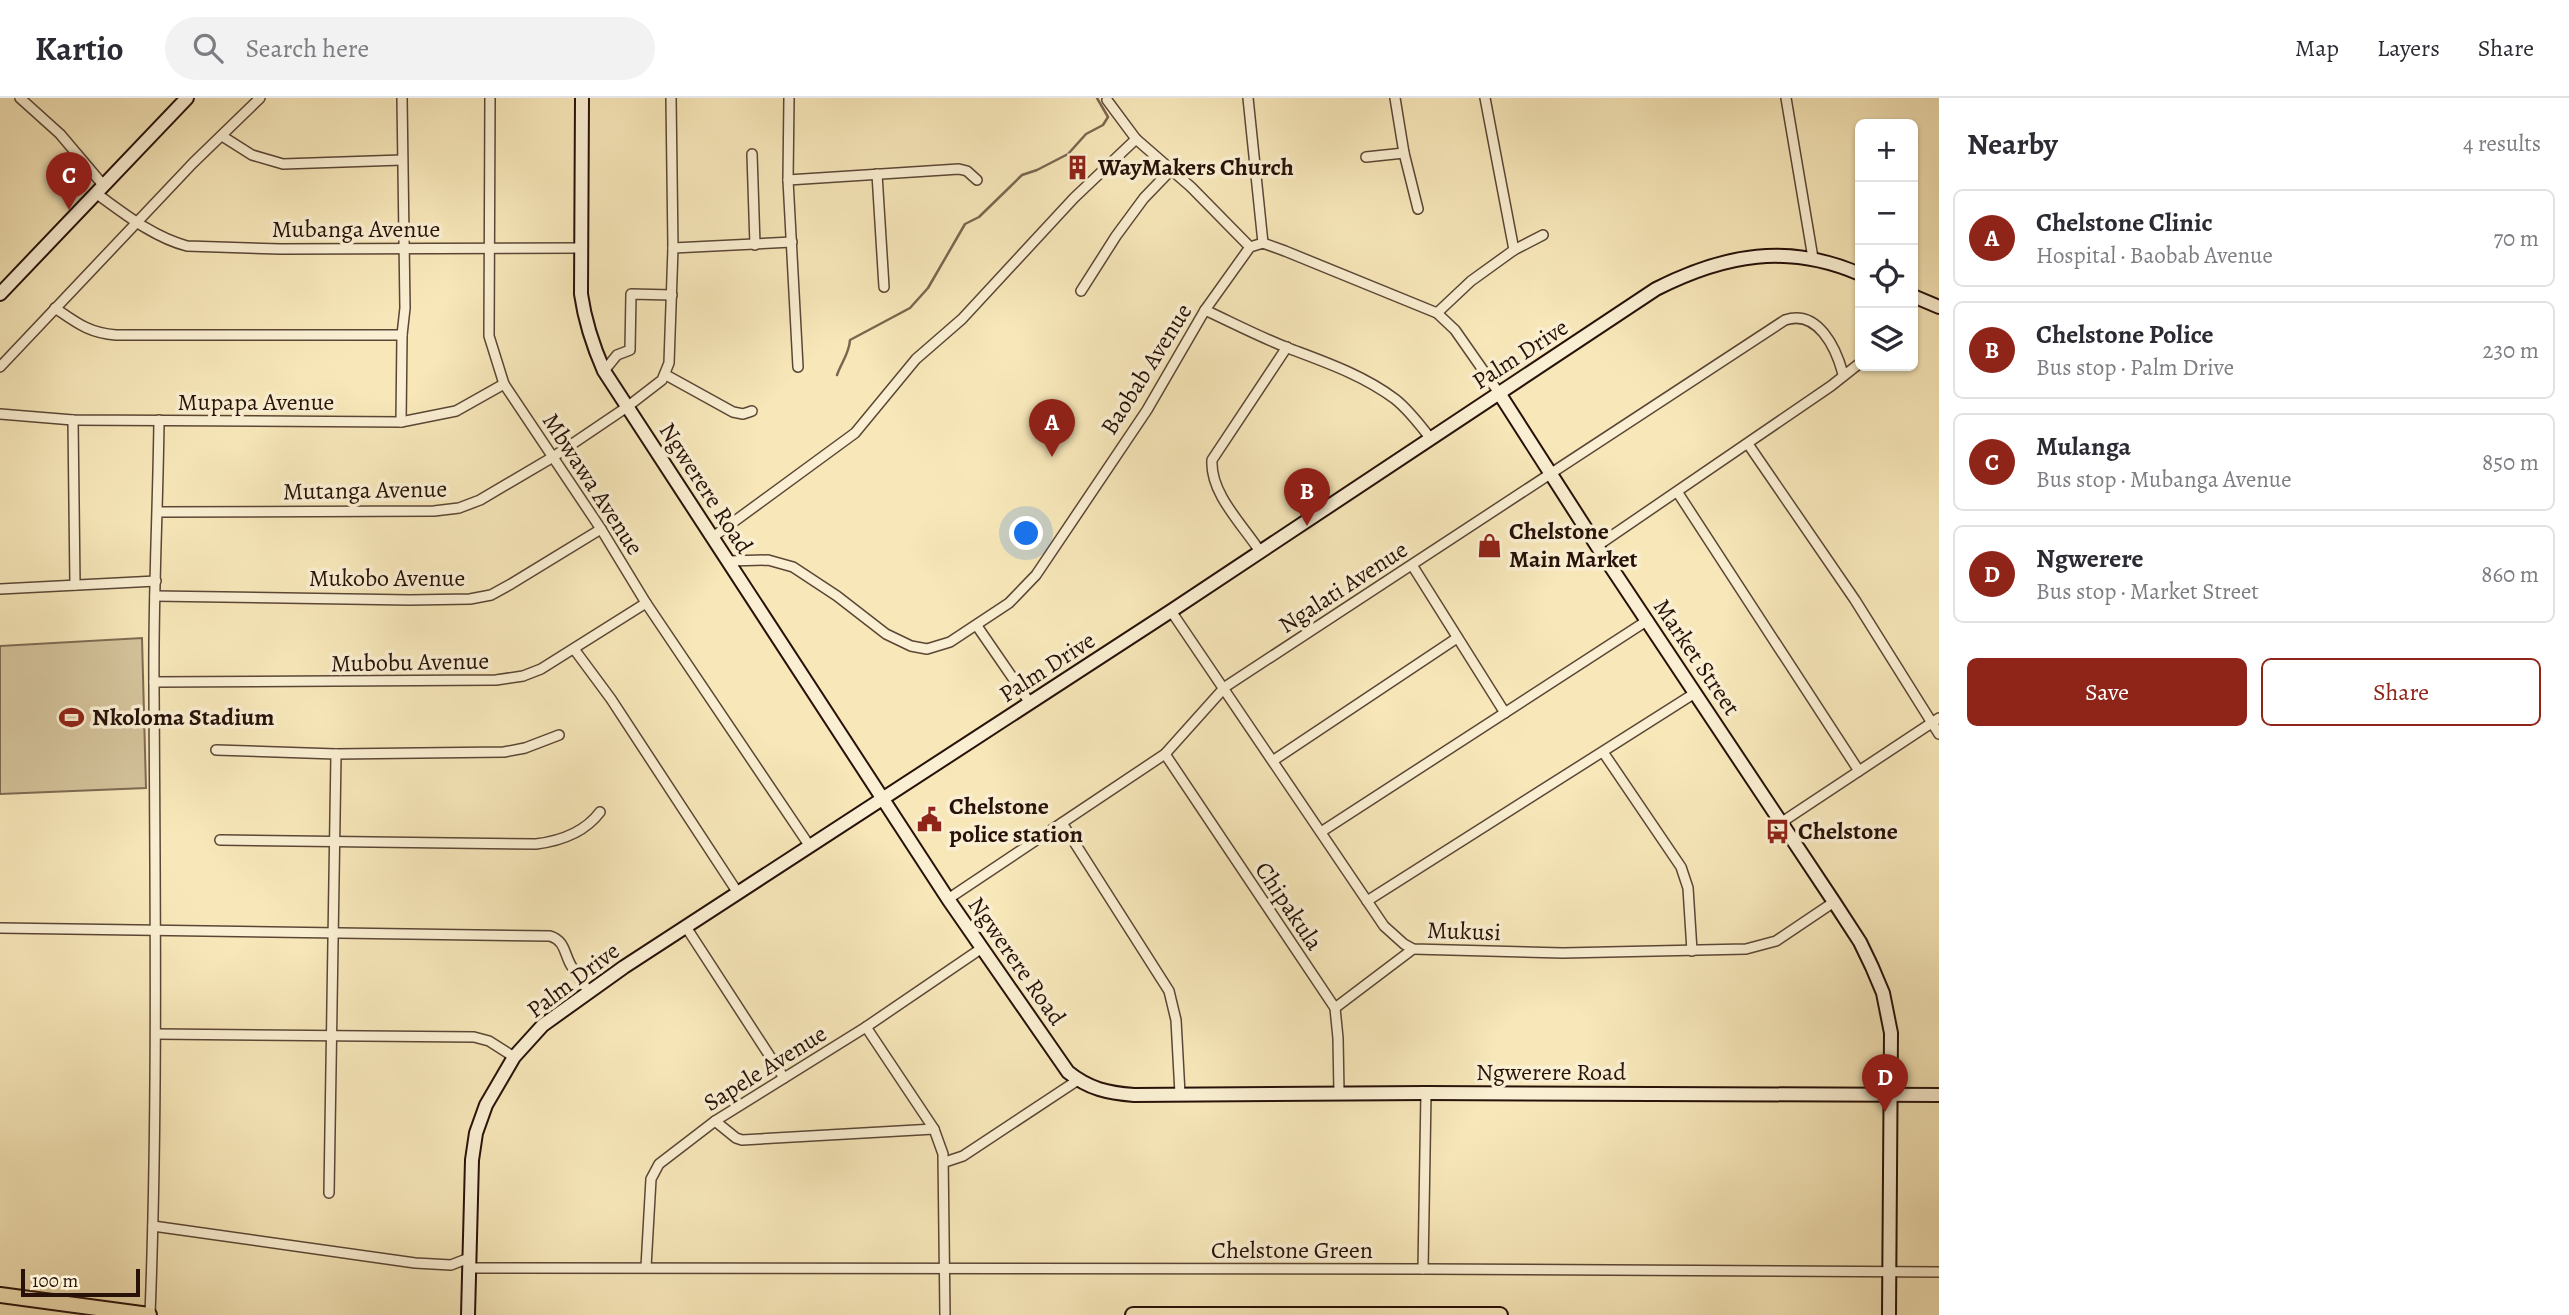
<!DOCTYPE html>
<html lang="en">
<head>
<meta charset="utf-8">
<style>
	:root { --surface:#fff; --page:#f2f2f3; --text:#2b2b33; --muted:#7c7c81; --line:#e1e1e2; --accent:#8f2418 }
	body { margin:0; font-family:Alegreya,serif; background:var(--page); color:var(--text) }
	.controls { position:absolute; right:21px; top:21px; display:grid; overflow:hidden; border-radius:10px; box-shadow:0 2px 5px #0004 }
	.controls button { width:63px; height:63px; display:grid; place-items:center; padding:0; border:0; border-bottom:2px solid var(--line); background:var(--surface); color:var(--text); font:35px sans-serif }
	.scale { position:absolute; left:21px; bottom:18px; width:119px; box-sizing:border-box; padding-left:7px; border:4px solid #271109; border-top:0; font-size:19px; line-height:24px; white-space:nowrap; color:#271109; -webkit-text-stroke:5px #faefd2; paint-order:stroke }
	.you { position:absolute; left:1027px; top:436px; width:24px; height:24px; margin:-18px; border:5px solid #fff; border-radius:50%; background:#1a73e8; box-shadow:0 0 0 10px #1a73e833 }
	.badge { display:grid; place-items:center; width:46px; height:46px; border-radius:50%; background:var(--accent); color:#fff; font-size:23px; font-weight:700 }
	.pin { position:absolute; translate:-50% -58px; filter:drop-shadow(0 2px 4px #0008) }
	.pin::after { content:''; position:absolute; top:37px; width:24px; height:21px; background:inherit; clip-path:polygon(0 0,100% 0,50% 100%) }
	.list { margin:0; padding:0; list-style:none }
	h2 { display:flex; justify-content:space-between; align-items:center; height:91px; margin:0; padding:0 28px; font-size:30px }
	h2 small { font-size:23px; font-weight:400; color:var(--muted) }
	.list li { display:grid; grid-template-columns:46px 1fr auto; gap:21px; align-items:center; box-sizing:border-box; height:98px; margin:0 14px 14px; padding:0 14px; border:2px solid var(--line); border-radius:10px }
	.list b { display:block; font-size:26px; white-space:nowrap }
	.list p { margin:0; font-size:23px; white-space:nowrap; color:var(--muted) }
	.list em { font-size:23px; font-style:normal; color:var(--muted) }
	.actions { display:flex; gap:14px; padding:21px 28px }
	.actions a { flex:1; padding:16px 0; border:2px solid var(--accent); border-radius:10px; text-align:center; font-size:24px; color:var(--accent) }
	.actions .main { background:var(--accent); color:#fff }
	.icon { flex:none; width:38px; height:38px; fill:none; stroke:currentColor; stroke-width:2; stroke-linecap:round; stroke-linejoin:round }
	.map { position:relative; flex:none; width:1939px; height:1217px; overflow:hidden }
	header { display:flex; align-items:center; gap:42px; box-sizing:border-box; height:98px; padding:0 35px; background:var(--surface); border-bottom:2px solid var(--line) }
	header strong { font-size:33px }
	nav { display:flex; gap:38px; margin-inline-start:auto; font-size:24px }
	.search { width:490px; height:63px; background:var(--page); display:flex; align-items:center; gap:18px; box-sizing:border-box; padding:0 24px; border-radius:38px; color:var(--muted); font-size:26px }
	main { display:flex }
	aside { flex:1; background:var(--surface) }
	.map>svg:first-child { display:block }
	.pitch { fill:#d4c39b; stroke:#7e6a52; stroke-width:2 }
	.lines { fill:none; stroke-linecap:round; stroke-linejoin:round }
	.stream { stroke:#79664f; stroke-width:2.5 }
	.street-casing { stroke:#5b4635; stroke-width:12 }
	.secondary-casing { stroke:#271109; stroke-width:16 }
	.primary-casing { stroke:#271109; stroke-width:18 }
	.street { stroke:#faefd2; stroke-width:9 }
	.secondary { stroke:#faefd2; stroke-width:12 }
	.primary { stroke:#f7e7b9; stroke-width:14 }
	.labels { text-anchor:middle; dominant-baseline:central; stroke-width:7; stroke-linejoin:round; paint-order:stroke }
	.poi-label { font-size:24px; font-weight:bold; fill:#271109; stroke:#faefd2; text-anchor:start }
	.street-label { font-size:24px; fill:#271109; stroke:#faefd2 }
</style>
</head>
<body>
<header>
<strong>Kartio</strong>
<div class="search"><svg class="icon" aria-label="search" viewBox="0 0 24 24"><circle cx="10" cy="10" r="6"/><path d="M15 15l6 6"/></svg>Search here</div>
<nav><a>Map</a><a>Layers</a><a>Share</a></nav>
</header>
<main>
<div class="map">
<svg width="1939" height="1217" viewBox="0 0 1939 1217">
	<rect width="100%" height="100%" fill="#f7e7b9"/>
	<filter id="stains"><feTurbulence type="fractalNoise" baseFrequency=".00286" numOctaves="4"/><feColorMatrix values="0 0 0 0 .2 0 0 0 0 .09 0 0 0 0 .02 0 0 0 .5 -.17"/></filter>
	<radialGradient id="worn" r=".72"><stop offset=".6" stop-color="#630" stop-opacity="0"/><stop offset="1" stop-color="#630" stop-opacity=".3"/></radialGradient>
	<!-- pitch -->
	<polygon class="pitch" points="142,540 146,690 0,696 0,548"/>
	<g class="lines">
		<!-- stream -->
		<path class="stream" d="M837,277C842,263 849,256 850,242L910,210L928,190L965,126L979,119L1022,77L1037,72L1068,56L1086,36L1103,27L1108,19L1097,0"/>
		<defs>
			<g id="street">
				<polyline points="20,0 60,36 104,88"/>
				<polyline points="490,0 489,238 504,286 601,431 646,505 809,747"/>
				<polyline points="789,0 788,82 798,269"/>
				<polyline points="1248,0 1263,145"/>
				<polyline points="1395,0 1404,55 1418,111"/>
				<polyline points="1786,0 1813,160"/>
				<polyline points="1107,2 1136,41 1191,89 1250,149"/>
				<polyline points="222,38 252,57 283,66 402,62"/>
				<polyline points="752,56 755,147"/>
				<polyline points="1366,59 1404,55"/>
				<polyline points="877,76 884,189"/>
				<polyline points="788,82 959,71 967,73 977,82"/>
				<path d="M97,96C125,116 153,139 187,148L280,151L581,150"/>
				<polyline points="673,150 792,144"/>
				<polyline points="1514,152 1543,137"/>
				<polyline points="1081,193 1116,138 1144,100 1172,71"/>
				<path d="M55,210C77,225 89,235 116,237H402"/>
				<path d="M1205,212C1233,225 1260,239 1288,250C1325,264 1363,277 1395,301C1409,312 1420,327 1431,341"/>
				<polyline points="1437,215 1471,183 1514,152 1485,0"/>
				<polyline points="0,269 193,65 260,0"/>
				<polyline points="604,273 617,257 630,252 631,196 672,197"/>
				<polyline points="666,277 733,314 743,316 752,313"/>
				<polyline points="0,316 73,322 401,324 456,313 504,286"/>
				<polyline points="73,322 75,487"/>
				<polyline points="401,324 402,237 405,210 402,0"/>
				<polyline points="1748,346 1855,502 1939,636"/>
				<polyline points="1678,395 1859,673"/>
				<polyline points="158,414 434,413 459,410 480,402 553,359 627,309 662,282 669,265 673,150 671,0"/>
				<polyline points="713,439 855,335 916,261 962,221 1074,100 1136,41"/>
				<polyline points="1597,448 1831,288 1860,265"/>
				<path d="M1259,452C1242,426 1210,395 1212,362L1287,249"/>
				<polyline points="729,463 768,462 793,469 837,498 886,536 911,548 927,551 950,544 1009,505 1036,477 1147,312 1205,212 1250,149 1263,145 1285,153 1437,215 1455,232 1499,295"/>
				<polyline points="1412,467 1505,615"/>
				<polyline points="0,491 156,483"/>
				<polyline points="155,498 410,502 470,501 491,497 511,486 601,431"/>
				<polyline points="1171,513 1384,828 1404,846 1413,851 1563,855 1746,851 1776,843 1834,804"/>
				<polyline points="977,528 1030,605"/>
				<polyline points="574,551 611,601 738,795"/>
				<polyline points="154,584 496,582 523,578 541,571 646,505"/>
				<polyline points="216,652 336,656 504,654 525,650 559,637"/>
				<polyline points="1603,654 1681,769 1688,790 1692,853"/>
				<polyline points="1165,656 1335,910 1338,940 1339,995"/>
				<polyline points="1274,662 1457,540"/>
				<polyline points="1782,724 1939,620"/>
				<polyline points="1062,725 1169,893 1176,922 1180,996"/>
				<polyline points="1321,734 1648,522"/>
				<path d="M220,742L536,746C560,743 585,734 600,714"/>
				<path d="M948,801L1165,656L1225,589L1785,222C1818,211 1836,250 1843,276"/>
				<polyline points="1367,803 1695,595"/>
				<polyline points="686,829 784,980"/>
				<path d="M0,830L550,838C566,843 564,857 572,869C577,877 583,885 588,893"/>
				<polyline points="1335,910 1413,851"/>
				<polyline points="866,929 934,1031 943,1056 945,1217"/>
				<polyline points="156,936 474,939 489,943 514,959"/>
				<polyline points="715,1023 736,1040 742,1042 934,1031"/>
				<polyline points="945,1064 963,1058 1078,982"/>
				<polyline points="329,1095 336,656"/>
				<polyline points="153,1128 415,1165 451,1167 469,1160"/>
				<polyline points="646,1169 651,1081 659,1066 715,1023 866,929 982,850"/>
				<polyline points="469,1170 1423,1171 1939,1174"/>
				<polyline points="1423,1171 1426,995"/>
				<path d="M150,1217C158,1007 155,797 154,587C153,499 158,411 159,322"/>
			</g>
			<g id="secondary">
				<path d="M582,0L581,196C585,224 593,248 604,273L948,801L1068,974C1089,991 1108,995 1134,997L1426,995L1939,997"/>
				<polyline points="0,196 187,0"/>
				<polyline points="1913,198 1939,209"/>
				<polyline points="1499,295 1597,448 1834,804 1860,844 1872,869 1883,895 1891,935 1889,1217"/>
				<path d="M468,1217L472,1062L476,1035L486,1007L514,959L543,927L624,869L1171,513L1656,191C1725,156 1788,145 1860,176"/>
			</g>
			<g id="primary">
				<polyline points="0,1197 149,1217"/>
				<polyline points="1133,1217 1500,1217"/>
			</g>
		</defs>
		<!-- street casing -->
		<use href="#street" class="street-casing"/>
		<!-- secondary casing -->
		<use href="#secondary" class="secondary-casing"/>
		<!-- primary casing -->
		<use href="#primary" class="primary-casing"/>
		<!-- street -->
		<use href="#street" class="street"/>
		<!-- secondary -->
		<use href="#secondary" class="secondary"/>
		<!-- primary -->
		<use href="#primary" class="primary"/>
	</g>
	<!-- icons -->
	<defs>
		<symbol id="building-bare" viewBox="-9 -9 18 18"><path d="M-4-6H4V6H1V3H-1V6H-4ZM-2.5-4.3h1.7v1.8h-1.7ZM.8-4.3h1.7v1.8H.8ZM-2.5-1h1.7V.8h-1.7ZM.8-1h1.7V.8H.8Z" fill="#8f2418" stroke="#faefd2" stroke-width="2.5" paint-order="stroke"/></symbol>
		<symbol id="shop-bare" viewBox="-9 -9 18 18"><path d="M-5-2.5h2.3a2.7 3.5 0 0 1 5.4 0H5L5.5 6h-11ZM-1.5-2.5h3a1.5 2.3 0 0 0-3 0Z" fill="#8f2418" stroke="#faefd2" stroke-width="2.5" paint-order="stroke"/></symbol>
		<symbol id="stadium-bare" viewBox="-9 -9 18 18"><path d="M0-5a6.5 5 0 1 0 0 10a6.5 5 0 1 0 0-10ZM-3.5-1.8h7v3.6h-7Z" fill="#8f2418" stroke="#faefd2" stroke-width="2.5" paint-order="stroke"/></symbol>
		<symbol id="civic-bare" viewBox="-9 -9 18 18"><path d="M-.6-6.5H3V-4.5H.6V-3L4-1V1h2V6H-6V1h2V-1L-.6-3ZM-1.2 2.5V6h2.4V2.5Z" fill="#8f2418" stroke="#faefd2" stroke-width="2.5" paint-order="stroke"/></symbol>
		<symbol id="bus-bare" viewBox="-9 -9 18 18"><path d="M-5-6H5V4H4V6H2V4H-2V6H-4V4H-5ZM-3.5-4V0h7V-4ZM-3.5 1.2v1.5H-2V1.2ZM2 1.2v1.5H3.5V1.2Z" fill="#8f2418" stroke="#faefd2" stroke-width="2.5" paint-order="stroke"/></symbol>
	</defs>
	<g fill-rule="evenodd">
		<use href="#building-bare" x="1060" y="52" width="35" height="35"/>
		<use href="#shop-bare" x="1472" y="430" width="35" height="35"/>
		<use href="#stadium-bare" x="54" y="602" width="35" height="35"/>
		<use href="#civic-bare" x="912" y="704" width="35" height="35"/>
		<use href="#bus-bare" x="1760" y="716" width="35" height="35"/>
	</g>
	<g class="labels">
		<!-- poi labels -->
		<g class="poi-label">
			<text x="1098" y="69">WayMakers Church</text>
			<text x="1509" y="433">Chelstone<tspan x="1509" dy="28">Main Market</tspan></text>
			<text x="92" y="619">Nkoloma Stadium</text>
			<text x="949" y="708">Chelstone<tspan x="949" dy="28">police station</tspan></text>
			<text x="1798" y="733">Chelstone</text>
		</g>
		<!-- street labels -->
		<g class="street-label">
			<text x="356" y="131">Mubanga Avenue</text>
			<text transform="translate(1520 256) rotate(-33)">Palm Drive</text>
			<text transform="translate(1146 271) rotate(-58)">Baobab Avenue</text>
			<text x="256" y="304">Mupapa Avenue</text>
			<text transform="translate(593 386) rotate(57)">Mbwawa Avenue</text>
			<text transform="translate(706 390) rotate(57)">Ngwerere Road</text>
			<text transform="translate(365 392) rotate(-1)">Mutanga Avenue</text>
			<text x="387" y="480">Mukobo Avenue</text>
			<text transform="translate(1343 489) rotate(-33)">Ngalati Avenue</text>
			<text transform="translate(1697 559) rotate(56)">Market Street</text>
			<text transform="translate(410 564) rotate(-1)">Mubobu Avenue</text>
			<text transform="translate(1047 569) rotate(-33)">Palm Drive</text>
			<text transform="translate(1289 808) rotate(56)">Chipakula</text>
			<text transform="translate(1464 833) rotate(2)">Mukusi</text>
			<text transform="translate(1017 863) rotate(55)">Ngwerere Road</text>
			<text transform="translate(573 882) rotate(-37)">Palm Drive</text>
			<text transform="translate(765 970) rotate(-32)">Sapele Avenue</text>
			<text x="1551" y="974">Ngwerere Road</text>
			<text x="1292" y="1152">Chelstone Green</text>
		</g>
	</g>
	<rect width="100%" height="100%" filter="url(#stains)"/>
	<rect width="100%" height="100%" fill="url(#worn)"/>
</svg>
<div class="controls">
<button>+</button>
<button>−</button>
<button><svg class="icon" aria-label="locate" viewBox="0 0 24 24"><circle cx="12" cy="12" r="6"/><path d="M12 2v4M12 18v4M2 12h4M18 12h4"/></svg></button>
<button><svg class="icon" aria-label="layers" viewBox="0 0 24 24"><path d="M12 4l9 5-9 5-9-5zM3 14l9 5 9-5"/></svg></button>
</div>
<div class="scale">100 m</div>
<div class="you"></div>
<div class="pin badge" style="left:1052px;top:359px">A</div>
<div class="pin badge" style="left:1307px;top:428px">B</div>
<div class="pin badge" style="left:69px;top:112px">C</div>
<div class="pin badge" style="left:1885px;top:1014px">D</div>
</div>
<aside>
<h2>Nearby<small>4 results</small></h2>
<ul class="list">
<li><span class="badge">A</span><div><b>Chelstone Clinic</b><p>Hospital · Baobab Avenue</p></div><em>70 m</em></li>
<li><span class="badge">B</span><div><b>Chelstone Police</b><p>Bus stop · Palm Drive</p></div><em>230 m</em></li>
<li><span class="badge">C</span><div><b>Mulanga</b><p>Bus stop · Mubanga Avenue</p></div><em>850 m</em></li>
<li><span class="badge">D</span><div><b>Ngwerere</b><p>Bus stop · Market Street</p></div><em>860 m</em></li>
</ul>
<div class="actions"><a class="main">Save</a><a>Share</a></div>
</aside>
</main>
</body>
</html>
